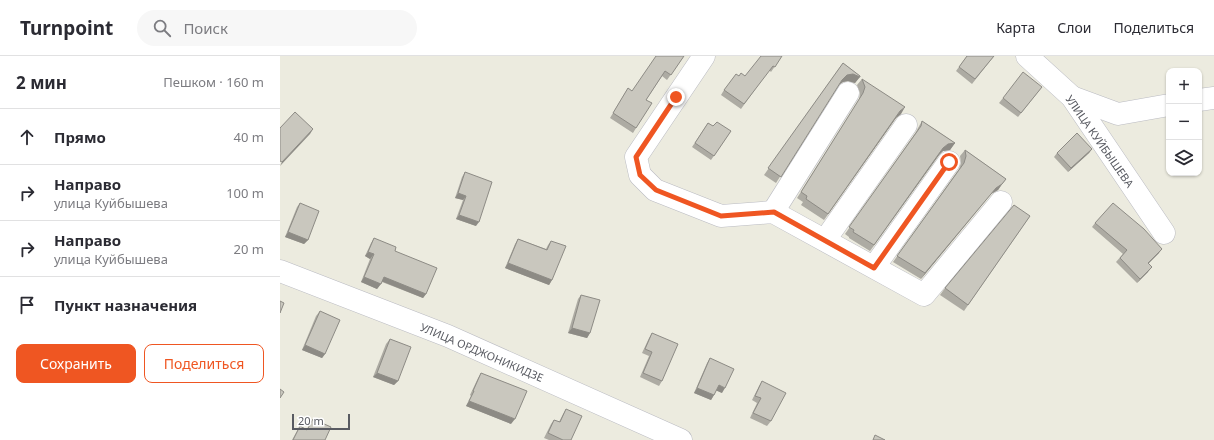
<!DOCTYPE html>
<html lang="ru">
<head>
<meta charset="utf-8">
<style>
	:root { --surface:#fff; --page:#f7f7f7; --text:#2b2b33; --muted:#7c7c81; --line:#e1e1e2; --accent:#ef5622 }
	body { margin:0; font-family:"Noto Sans",sans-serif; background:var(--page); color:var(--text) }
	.controls { position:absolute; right:12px; top:12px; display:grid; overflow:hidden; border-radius:8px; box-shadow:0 1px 3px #0004 }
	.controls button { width:36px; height:36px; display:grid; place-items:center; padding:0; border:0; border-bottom:1px solid var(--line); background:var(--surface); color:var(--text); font:20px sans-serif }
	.scale { position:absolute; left:12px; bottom:10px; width:58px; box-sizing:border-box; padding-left:4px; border:2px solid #585a61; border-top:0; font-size:11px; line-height:14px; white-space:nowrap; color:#585a61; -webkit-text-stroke:3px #fff; paint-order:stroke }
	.stop { position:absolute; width:12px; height:12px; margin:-9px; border:3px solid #ef5622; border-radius:50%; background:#fff }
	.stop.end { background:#ef5622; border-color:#fff; box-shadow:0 1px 4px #0008 }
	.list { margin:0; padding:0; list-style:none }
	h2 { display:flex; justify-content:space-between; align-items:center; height:52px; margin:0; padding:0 16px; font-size:17px }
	h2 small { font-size:13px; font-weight:400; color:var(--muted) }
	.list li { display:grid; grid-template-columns:26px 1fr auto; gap:12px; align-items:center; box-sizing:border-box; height:56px; padding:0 16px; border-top:1px solid var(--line) }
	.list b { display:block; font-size:15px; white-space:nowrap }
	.list p { margin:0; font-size:13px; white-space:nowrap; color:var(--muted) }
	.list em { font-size:13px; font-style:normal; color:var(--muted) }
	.actions { display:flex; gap:8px; padding:12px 16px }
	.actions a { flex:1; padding:9px 0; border:1px solid var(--accent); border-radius:8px; text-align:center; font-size:14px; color:var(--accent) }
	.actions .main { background:var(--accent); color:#fff }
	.icon { flex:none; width:22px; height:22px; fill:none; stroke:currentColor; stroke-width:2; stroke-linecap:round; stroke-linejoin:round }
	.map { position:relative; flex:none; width:934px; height:384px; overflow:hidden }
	header { display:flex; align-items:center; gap:24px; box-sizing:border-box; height:56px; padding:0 20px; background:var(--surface); border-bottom:1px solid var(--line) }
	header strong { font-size:19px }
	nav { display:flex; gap:22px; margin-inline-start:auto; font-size:14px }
	.search { width:280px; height:36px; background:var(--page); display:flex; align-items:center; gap:10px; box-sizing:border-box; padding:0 14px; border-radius:22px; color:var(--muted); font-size:15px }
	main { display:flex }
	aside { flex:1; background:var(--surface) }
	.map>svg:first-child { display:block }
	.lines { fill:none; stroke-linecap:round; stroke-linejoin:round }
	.minor-casing { stroke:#babbc2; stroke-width:23 }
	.minor { stroke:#fff; stroke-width:22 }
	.wall { fill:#adaba3 }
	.shaded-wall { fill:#8d8b85 }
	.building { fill:#c9c7be; stroke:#8d8b85 }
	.route { stroke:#ef5622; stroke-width:5 }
	.labels { text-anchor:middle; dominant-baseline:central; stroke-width:4; stroke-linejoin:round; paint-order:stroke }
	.street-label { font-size:11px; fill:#585a61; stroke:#fff }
</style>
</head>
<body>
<header>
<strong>Turnpoint</strong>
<div class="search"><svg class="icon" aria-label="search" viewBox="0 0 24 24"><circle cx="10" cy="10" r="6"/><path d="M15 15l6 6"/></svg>Поиск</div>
<nav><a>Карта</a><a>Слои</a><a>Поделиться</a></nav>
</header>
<main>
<aside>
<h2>2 мин<small>Пешком · 160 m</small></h2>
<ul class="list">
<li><svg class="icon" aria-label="ahead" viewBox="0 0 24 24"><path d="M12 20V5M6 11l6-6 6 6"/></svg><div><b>Прямо</b></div><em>40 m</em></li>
<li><svg class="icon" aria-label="right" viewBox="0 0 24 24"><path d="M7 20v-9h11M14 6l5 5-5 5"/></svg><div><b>Направо</b><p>улица Куйбышева</p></div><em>100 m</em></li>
<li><svg class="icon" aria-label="right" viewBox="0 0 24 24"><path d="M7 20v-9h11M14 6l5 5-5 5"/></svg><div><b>Направо</b><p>улица Куйбышева</p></div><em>20 m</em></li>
<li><svg class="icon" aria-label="arrive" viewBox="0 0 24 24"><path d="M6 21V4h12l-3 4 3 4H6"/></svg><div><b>Пункт назначения</b></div></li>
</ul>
<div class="actions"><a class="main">Сохранить</a><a>Поделиться</a></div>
</aside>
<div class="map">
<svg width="934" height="384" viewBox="0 0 934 384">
	<rect width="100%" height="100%" fill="#ecebdf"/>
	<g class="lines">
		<defs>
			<g id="minor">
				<polyline points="424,0 356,101 360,119 375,134 441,160 493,156 644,239 721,146"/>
				<polyline points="747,0 792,41 884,177"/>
				<polyline points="792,41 838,58 889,49"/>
				<polyline points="919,44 934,42"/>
				<polyline points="493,156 568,37"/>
				<polyline points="545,184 626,69"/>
				<polyline points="594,211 669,106"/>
				<polyline points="0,215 168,280 401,384"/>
			</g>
		</defs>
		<!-- minor casing -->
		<use href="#minor" class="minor-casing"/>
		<!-- minor -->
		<use href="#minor" class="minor"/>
	</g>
	<!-- wall -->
	<g class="wall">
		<polygon points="404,0 387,24 382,20 366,44 356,72 353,77 330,62 348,32 352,35"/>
		<polygon points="502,0 491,16 489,14 461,53 441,39 444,34 459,20 465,20"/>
		<polygon points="687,0 714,0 692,28 676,15"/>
		<polygon points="563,7 580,20 575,27 568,25 563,26 558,29 496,127 484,119"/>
		<polygon points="582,23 621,58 616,62 544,164 521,149 523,146 517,142 579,44 580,37 577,29"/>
		<polygon points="762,31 738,61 719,47 723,42"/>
		<polygon points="642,65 675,87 670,94 663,95 659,99 590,195 569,182 569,181 565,178 636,76 638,72"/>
		<polygon points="428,67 433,70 451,75 431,104 412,91"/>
		<polygon points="812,93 809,97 788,116 774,101 777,97"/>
		<polygon points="685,94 726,123 718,134 711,138 641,223 613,206 679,113 681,107 680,100"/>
		<polygon points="185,116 196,170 176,163 183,144 175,142 182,121"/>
		<polygon points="20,147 28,184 24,188 5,181 17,151"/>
		<polygon points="750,160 684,255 660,239 665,232"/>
		<polygon points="815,167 879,197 868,208 868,216 857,227 836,206 843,198 812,171"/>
		<polygon points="94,182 115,195 146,238 143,242 102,226 97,233 81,226 90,203 85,200 91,187"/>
		<polygon points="238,183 266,193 268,189 271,185 272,224 269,229 225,212 235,188"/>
		<polygon points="301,239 310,277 307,282 288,277 298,243"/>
		<polygon points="40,255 45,298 42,302 22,294 36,260"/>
		<polygon points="372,277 382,325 379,330 360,321 369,300 362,297 369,282"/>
		<polygon points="110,283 118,325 114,329 93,321 106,288"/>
		<polygon points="430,302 442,337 436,334 434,339 431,344 414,337 427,307"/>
		<polygon points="201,317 231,368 186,350 191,340 190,339 198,322"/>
		<polygon points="482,325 491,365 487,370 470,362 477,347 472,344 479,330"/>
		<polygon points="286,353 291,384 269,384 264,382 271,368 274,364 279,366 283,358"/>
		<polygon points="33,363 45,384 12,384 17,375 20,370 27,373"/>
	</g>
	<!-- shaded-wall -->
	<g class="shaded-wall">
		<polygon points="573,18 580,21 575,27 568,25 563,26 557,30 562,24 567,19"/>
		<polygon points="625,51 621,58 616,62 544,164 620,55"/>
		<polygon points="33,73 30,78 0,110 2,106"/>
		<polygon points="675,87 670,94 663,95 659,99 590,195 663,92 668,88"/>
		<polygon points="812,93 809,97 788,116 791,112"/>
		<polygon points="722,128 718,134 711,138 641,223 645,217 716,132"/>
		<polygon points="178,137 186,140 183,144 175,142"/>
		<polygon points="179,159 199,166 196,170 176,163"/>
		<polygon points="8,176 28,184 24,188 5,181"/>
		<polygon points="882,193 879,197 864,212 868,207"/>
		<polygon points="88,196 94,198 90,203 85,200"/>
		<polygon points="228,207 272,224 269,229 225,212"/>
		<polygon points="872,211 868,216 857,227 860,223"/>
		<polygon points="84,221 101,228 97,233 81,226"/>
		<polygon points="104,221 146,238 143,242 101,225"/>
		<polygon points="292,272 310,277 307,282 288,277"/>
		<polygon points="25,289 45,298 42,302 22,294"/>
		<polygon points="97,317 118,325 114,329 93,321"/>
		<polygon points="439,329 445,332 442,337 435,334"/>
		<polygon points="417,332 434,339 431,344 414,337"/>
		<polygon points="189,345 235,363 231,368 186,350"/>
	</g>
	<!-- building -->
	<g class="building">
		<polygon points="376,0 404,0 391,19 385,15 366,44 372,47 356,72 333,57 348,32 352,35"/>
		<polygon points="481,0 502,0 495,11 493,10 464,48 444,34 456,18 459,20 461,17 465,20"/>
		<polygon points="687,0 714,0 695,23 679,11"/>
		<polygon points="563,7 580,20 580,21 573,18 567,19 562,24 501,121 488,112"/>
		<polygon points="743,16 762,31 741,57 723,42"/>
		<polygon points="582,23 625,51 620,55 548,158 526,143 527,140 521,136 583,37 585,31"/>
		<polygon points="15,56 33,73 2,106 0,105 0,72"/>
		<polygon points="642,65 675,87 668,88 663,92 594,189 573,176 574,174 569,171 641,70"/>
		<polygon points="437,66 451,75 434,100 415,87 428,67 433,70"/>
		<polygon points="797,77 812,93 791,112 777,97"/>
		<polygon points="685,94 726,123 722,128 716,132 645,217 617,200 684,107 686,100"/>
		<polygon points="185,116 212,126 199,166 179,159 186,140 178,137"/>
		<polygon points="20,147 39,155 28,184 8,176"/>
		<polygon points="833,147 864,173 882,193 868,207 872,211 860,223 840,202 847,194 815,167"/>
		<polygon points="734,149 750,160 688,249 665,232"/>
		<polygon points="94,182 116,191 115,195 157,212 146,238 104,221 101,228 84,221 94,198 88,196"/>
		<polygon points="238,183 267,194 271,185 286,190 272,224 228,207"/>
		<polygon points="301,239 320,244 310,277 292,272"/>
		<polygon points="0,245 4,247 0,257"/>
		<polygon points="40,255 60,264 45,298 25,289"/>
		<polygon points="372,277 398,288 382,325 363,317 372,296 365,293"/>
		<polygon points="110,283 131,291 118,325 97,317"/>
		<polygon points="430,302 454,313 445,332 439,329 434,339 417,332"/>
		<polygon points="201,317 247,335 235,363 189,345 194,335 193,335"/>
		<polygon points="482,325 506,337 491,365 473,357 481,342 475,340"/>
		<polygon points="0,333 4,336 0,342"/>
		<polygon points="286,353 302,360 291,384 283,384 268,377 274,364 280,366"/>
		<polygon points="33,363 51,371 45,384 13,384 20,370 27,374"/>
		<polygon points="595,379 605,384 593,384"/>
	</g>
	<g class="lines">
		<!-- route -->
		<polyline class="route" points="396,41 356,101 360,119 376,134 441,160 494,156 594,212 669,106"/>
	</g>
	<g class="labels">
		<!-- street labels -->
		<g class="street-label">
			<text transform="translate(820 85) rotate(55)">УЛИЦА КУЙБЫШЕВА</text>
			<text transform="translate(202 296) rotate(23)">УЛИЦА ОРДЖОНИКИДЗЕ</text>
		</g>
	</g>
</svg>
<div class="controls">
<button>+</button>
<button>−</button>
<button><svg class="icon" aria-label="layers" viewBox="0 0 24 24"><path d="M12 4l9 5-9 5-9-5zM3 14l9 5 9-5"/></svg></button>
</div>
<div class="scale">20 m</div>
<div class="stop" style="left:669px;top:106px"></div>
<div class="stop end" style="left:396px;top:41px"></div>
</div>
</main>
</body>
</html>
